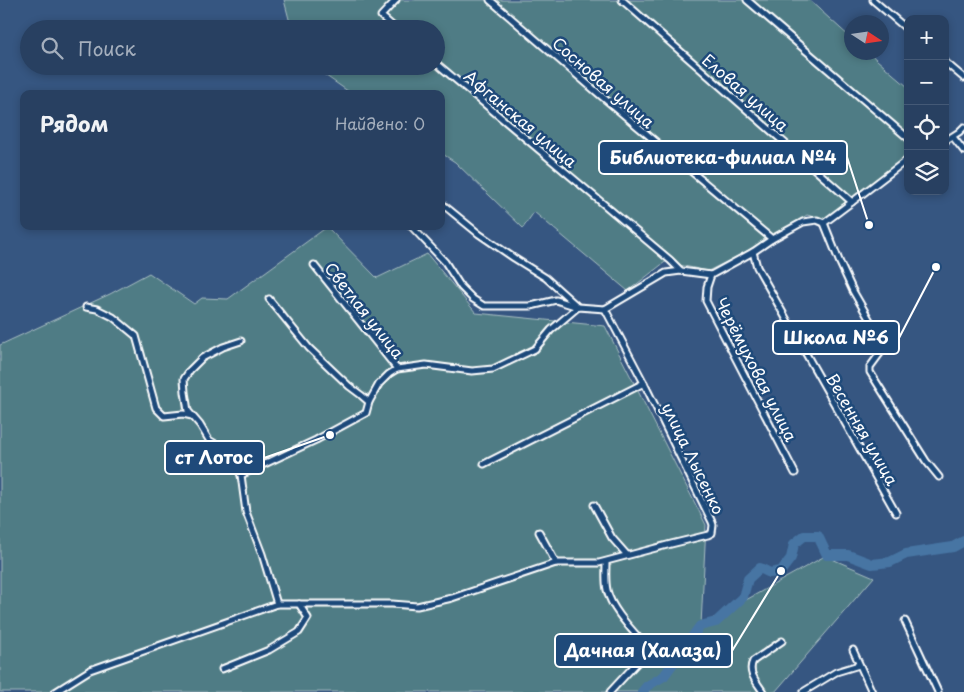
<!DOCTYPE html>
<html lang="ru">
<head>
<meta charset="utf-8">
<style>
	:root { --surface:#284061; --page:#304767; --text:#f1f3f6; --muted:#a5afbd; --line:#445976 }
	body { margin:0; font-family:"Playpen Sans",sans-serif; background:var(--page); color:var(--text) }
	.controls { position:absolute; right:15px; top:15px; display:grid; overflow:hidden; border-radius:10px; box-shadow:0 2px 8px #0003 }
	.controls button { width:45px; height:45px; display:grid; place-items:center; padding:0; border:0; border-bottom:1px solid var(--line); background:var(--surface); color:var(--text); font:25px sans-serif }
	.compass { position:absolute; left:844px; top:15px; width:45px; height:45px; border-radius:50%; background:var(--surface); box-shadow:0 2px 8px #0003; rotate:102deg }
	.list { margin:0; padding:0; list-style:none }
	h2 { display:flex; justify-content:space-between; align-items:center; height:65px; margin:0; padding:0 20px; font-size:21px }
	h2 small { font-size:16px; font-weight:400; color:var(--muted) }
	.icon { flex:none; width:28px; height:28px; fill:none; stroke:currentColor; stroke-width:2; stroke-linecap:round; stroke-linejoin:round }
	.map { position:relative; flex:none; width:964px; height:692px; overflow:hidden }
	.search { position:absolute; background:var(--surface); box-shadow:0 2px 8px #0003; left:20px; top:20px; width:425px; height:55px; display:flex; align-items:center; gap:12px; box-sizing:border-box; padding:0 18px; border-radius:28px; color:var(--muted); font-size:19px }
	.panel { position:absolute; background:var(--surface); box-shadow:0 2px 8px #0003; left:20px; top:90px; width:425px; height:140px; border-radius:10px }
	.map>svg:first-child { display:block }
	.green { fill:#507c85; stroke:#a8bec2 }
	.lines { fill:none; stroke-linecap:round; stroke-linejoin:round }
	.river { stroke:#4775a3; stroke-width:10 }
	.minor-casing { stroke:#fff; stroke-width:9 }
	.minor { stroke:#1f4a7a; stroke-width:5 }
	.labels { text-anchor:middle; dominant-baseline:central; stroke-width:5; stroke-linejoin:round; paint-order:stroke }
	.street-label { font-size:16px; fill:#fff; stroke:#1f4a7a }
	.leader { fill:none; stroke:#fff; stroke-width:2 }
	.callout-dot { fill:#fff; stroke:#1f4a7a; stroke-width:2 }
	.callout { fill:#1f4a7a; stroke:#fff; stroke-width:2 }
	.callout-label { font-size:18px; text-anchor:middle; font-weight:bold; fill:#fff }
</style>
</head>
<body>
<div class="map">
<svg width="964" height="692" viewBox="0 0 964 692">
	<rect width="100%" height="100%" fill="#365681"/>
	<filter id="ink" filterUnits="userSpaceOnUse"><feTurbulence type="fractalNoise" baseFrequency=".02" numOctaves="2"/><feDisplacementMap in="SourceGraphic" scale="10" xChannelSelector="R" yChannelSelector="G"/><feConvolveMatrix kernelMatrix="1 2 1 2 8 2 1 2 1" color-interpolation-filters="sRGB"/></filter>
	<g filter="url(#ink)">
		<!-- green -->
		<g class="green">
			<polygon points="284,0 809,0 851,38 852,52 869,53 908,87 908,157 827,220 807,215 740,255 708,271 665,262 628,291 534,212 523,228 455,162 441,153 441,94 352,94 319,71 316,66 436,66 436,29 294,29 289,19"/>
			<polygon points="327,227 377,278 427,254 476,313 605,326 706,525 701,625 825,556 874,577 775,692 0,692 0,345 110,294 149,273 194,304 202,298 228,299"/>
		</g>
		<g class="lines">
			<!-- river -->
			<polyline class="river" points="642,692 647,686 664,676 700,626 716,622 743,597 748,579 760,568 770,573 781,571 791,558 794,544 804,536 818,536 827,555 848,555 872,564 890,562 906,554 953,547 964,541"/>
			<defs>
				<g id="minor">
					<polyline points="396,0 381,16 396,29"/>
					<polyline points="490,0 599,94 772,239"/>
					<polyline points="622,0 852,202"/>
					<polyline points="747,0 908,138"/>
					<polyline points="873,0 908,30"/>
					<polyline points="945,62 964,78"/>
					<polyline points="436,63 670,260 681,271"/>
					<polyline points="953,137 964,151"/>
					<polyline points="945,141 959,132 964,127"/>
					<polyline points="441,203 479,234 514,258 546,278 576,305"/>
					<polyline points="824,223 840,263 853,291 883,343 884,348 870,367 870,372 926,461 939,477"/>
					<polyline points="411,226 445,262 461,287 473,299 484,306 531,306 556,300 578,307"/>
					<polyline points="753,252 757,267 896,513"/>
					<polyline points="314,265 397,369"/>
					<polyline points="711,275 707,287 706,301 795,473"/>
					<polyline points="269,299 309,348 349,386 361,395 369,402"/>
					<polyline points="86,307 97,309 113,317 136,336 156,408 164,416 183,414 192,416"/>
					<polyline points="241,341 223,347 202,358 190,370 184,379 185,392 188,411 200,425 209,440 231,453 241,475 246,512 262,554 277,604"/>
					<polyline points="484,464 644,383"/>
					<polyline points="241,475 316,440 366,413 369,402 379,384 389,374 397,369 426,365 472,371 493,369 535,349 551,330 578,307 605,309"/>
					<polyline points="594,505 612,538 627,555"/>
					<polyline points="539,532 556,563"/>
					<path d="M606,562C606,571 605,581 607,590C611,609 633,631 646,646V653L610,692"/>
					<polyline points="905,621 938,692"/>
					<polyline points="853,650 872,692"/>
					<polyline points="222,669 269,650 299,632 308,618 299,604"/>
					<polyline points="55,692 90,670 277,604 392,604 417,606 452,598 556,563 599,563 671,544 708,535 712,533 713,525 712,522 644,383 605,309 666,273 681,271 711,275 753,252 772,239 803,222 817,220 824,223 852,202 908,159"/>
					<path d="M763,692C757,682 747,673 753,661L782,641"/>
					<polyline points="803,692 836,672 859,665"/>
				</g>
			</defs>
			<!-- minor casing -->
			<use href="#minor" class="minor-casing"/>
			<!-- minor -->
			<use href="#minor" class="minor"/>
		</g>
	</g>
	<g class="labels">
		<!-- street labels -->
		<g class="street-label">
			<text transform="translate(604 82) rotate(41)">Сосновая улица</text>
			<text transform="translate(746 92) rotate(41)">Еловая улица</text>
			<text transform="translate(521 118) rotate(40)">Афганская улица</text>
			<text transform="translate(365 310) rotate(52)">Светлая улица</text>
			<text transform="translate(757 369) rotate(63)">Черёмуховая улица</text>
			<text transform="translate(863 429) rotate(60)">Весенняя улица</text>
			<text transform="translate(694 458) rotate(64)">улица Лысенко</text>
		</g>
	</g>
	<!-- callouts -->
	<path class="leader" d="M869 225L847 157M936 267L899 338M330 435L264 458M781 571L732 651"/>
	<g class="callout-dot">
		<circle cx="869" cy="225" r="5"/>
		<circle cx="936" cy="267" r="5"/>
		<circle cx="330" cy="435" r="5"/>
		<circle cx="781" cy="571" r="5"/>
	</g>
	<g class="callout">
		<rect x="599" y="141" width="248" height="33" rx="5"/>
		<rect x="773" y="321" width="126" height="33" rx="5"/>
		<rect x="165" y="441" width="99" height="33" rx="5"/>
		<rect x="555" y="634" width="177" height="33" rx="5"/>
	</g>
	<g class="callout-label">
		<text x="723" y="164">Библиотека-филиал №4</text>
		<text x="836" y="344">Школа №6</text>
		<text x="214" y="464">ст Лотос</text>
		<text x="643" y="657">Дачная (Халаза)</text>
	</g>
</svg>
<div class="controls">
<button>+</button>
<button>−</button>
<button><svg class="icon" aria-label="locate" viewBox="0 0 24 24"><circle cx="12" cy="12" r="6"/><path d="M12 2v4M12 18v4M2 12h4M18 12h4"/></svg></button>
<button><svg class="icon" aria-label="layers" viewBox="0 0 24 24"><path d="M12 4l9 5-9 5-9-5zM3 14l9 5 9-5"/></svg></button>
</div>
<svg class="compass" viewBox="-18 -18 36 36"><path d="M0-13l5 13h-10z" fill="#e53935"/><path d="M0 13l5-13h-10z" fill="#a5afbd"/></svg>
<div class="search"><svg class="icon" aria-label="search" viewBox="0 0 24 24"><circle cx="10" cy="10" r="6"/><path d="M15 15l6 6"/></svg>Поиск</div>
<section class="panel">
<h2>Рядом<small>Найдено: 0</small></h2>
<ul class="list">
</ul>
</section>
</div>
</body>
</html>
